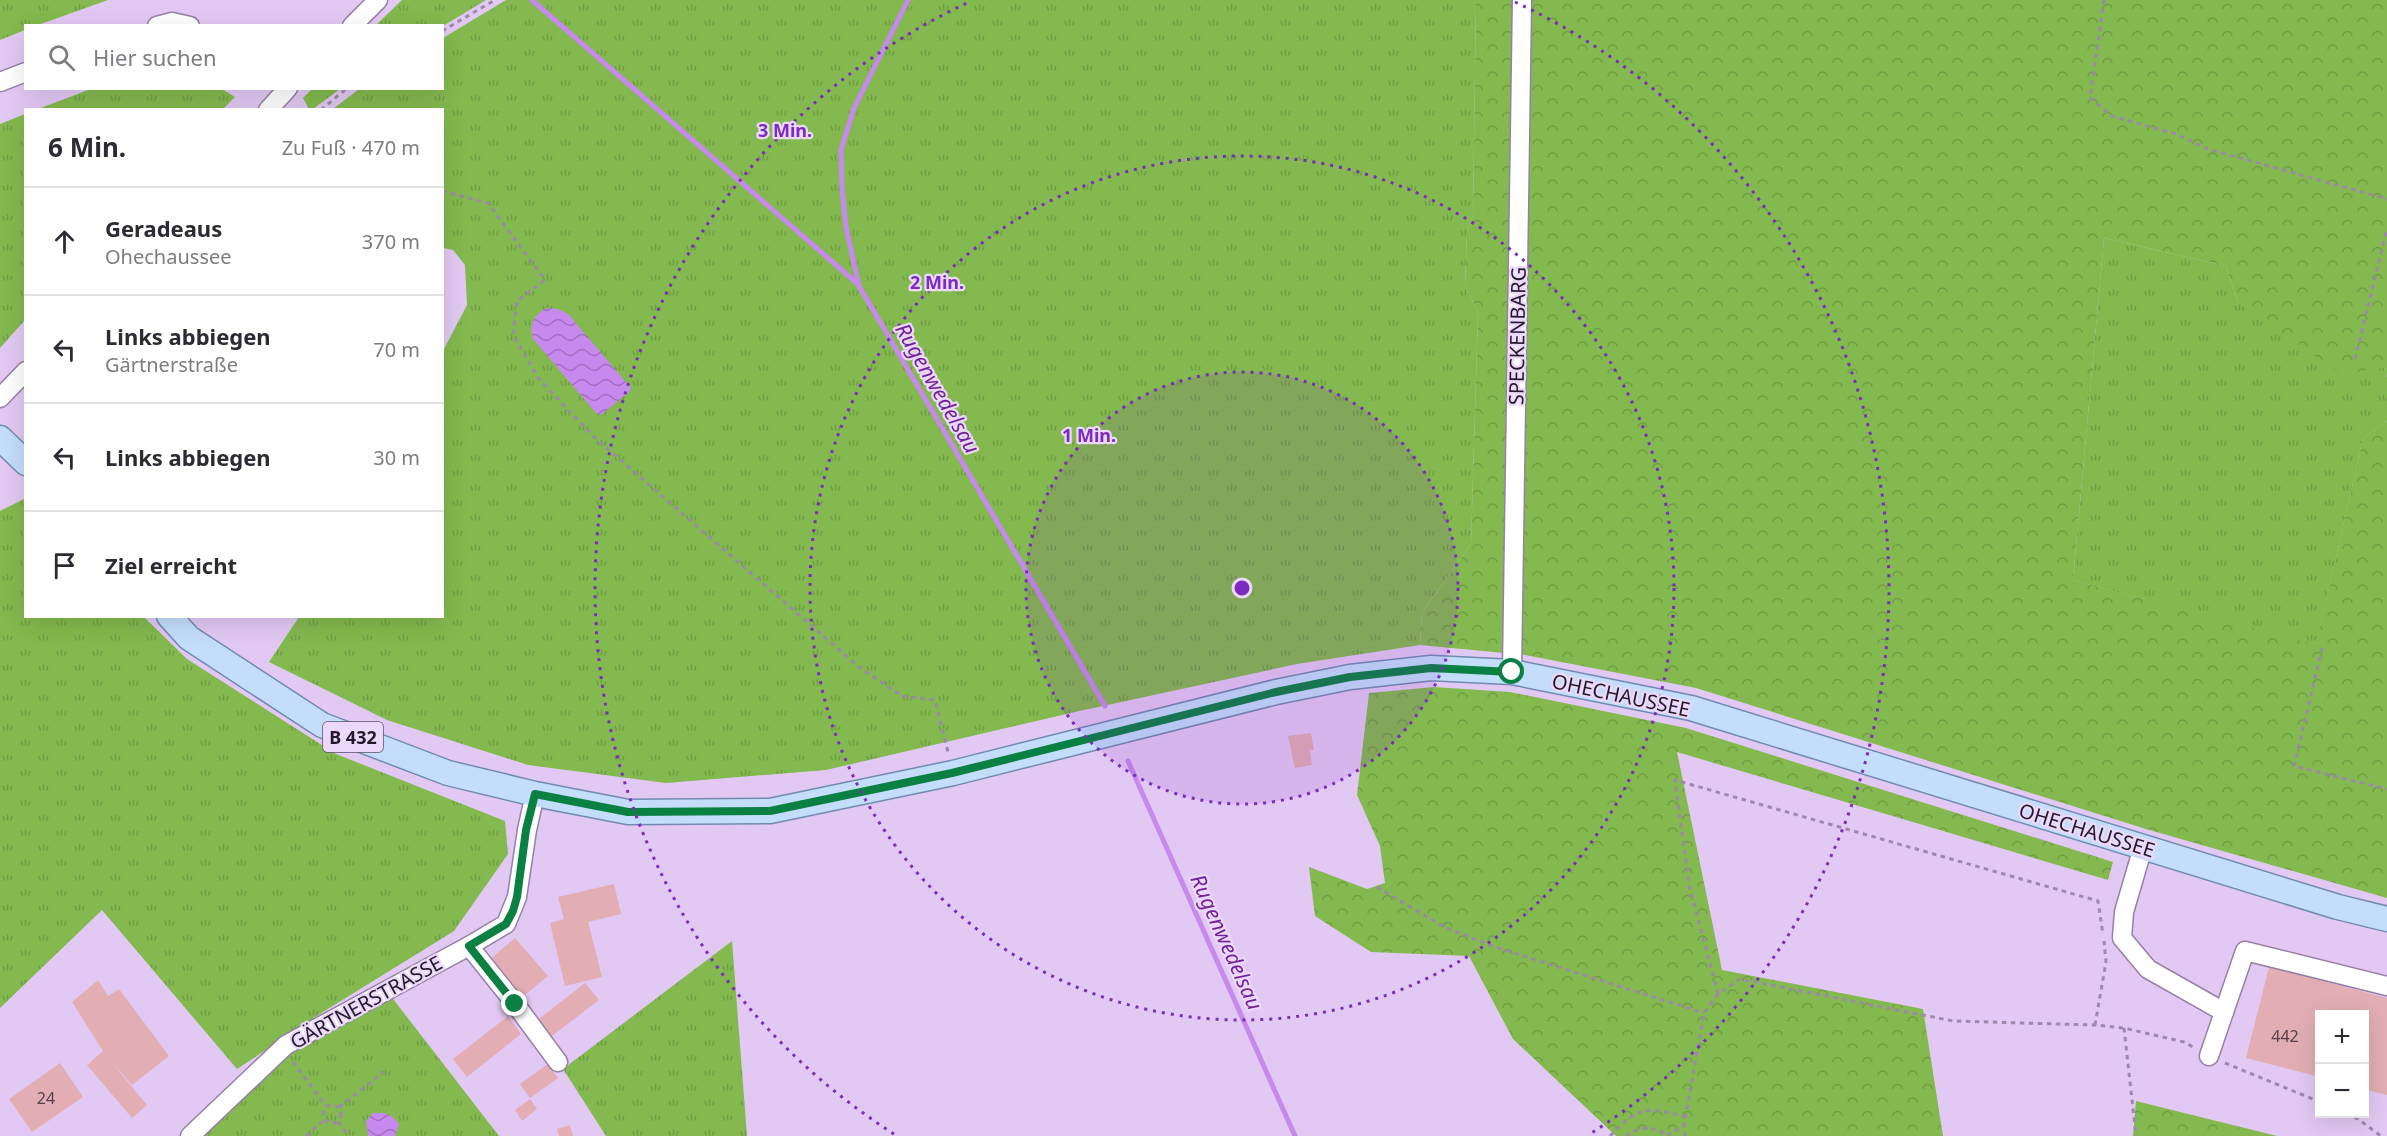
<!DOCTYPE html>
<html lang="de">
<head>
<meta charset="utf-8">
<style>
	:root { --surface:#fff; --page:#f7f7f7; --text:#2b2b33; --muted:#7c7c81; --line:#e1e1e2 }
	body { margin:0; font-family:"Noto Sans",sans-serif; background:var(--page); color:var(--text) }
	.controls { position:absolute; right:18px; bottom:18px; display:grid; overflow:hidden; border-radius:0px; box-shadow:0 6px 24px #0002 }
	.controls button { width:54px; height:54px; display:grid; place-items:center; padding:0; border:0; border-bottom:2px solid var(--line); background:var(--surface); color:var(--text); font:30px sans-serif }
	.stop { position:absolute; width:18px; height:18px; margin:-14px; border:4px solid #0b8043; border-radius:50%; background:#fff }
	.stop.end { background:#0b8043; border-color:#fff; box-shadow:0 2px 6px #0008 }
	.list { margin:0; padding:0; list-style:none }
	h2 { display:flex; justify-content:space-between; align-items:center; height:78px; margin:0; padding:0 24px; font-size:26px }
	h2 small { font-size:20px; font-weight:400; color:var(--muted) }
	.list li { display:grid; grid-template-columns:39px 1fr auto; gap:18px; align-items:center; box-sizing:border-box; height:108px; padding:0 24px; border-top:2px solid var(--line) }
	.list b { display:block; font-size:22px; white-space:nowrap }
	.list p { margin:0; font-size:20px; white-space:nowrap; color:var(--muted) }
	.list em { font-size:20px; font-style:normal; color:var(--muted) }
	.icon { flex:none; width:33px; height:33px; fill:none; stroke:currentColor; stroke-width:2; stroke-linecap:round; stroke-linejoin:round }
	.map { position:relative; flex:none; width:2387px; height:1136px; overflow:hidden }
	.search { position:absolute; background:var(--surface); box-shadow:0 6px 24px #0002; left:24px; top:24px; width:420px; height:66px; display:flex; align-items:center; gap:15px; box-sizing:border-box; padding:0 21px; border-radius:0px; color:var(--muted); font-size:22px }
	.panel { position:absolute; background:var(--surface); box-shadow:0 6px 24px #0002; left:24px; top:108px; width:420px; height:510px; border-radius:0px }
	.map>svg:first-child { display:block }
	.grass { fill:url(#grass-tufts) }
	.forest { fill:url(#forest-crowns) }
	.water { fill:url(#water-waves) }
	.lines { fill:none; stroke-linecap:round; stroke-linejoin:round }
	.stream { stroke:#c889ee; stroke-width:5 }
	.building { fill:#e2aeb3 }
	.minor-casing { stroke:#9780a6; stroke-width:21 }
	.major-casing { stroke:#718ab0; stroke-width:27 }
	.path { stroke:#9d8aaa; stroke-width:3; stroke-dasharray:4.5 4.5; stroke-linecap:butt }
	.minor { stroke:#fff; stroke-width:18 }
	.major { stroke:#c3ddfb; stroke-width:24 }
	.route { stroke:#0b8043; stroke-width:8 }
	.ring { fill:none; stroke:#7b2cbf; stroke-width:3; stroke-dasharray:3 6 }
	.labels { text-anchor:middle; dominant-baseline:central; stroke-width:4.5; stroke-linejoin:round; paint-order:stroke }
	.number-label { font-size:16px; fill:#533f4c }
	.shield { fill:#ecd8fa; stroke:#5f5368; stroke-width:1.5 }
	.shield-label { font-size:18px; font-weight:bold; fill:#231a29 }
	.street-label { font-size:20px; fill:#231a29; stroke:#ecd8fa }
	.water-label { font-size:21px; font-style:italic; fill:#722299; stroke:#ecd8fa }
	.centre { fill:#7b2cbf; stroke:#ecd8fa; stroke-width:3 }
	.ring-label { font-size:18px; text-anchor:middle; font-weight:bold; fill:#7b2cbf; stroke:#ecd8fa; stroke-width:4.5; stroke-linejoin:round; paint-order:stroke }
</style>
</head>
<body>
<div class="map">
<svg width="2387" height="1136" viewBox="0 0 2387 1136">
	<defs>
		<pattern id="grass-tufts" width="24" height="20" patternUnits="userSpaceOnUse" patternTransform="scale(1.5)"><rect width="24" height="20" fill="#83b94e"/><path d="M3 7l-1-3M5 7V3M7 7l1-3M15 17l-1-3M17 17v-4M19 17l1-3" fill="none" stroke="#719e44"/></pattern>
		<pattern id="forest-crowns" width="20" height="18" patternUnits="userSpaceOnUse" patternTransform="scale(1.5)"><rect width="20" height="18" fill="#83b94e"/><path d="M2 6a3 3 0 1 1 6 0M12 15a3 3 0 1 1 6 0" fill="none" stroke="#719e44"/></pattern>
		<pattern id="water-waves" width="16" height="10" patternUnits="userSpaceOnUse" patternTransform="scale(1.5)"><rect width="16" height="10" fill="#c889ee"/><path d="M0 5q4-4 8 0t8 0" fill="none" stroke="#a26fc1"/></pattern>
	</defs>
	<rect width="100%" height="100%" fill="#e2c9f3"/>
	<!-- grass -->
	<g class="grass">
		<polygon points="0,0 108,0 38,25 26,26 25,30 0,40"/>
		<polygon points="402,0 486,0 443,26 376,25"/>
		<polygon points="506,0 1476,0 1473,215 1467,231 1465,286 1478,313 1471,544 1422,613 1420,645 1297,664 1075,712 826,770 666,783 528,765 387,720 269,662 299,617 442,616 443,351 467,305 465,265 453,250 443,248 442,110 333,109 359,89 442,88 443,38"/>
		<polygon points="313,88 340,88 340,89 313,109 309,109 303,98"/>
		<polygon points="91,89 222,89 235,97 223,109 38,109"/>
		<polygon points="25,114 25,320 0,348 0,124"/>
		<polygon points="2104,238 2226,266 2238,303 2384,368 2387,377 2387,421 2363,438 2316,646 2073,580"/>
		<polygon points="24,499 26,616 144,617 187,659 336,754 505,821 508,854 454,931 323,1012 237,1069 102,910 0,1008 0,511"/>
		<polygon points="732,941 747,1136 606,1136 563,1069"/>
		<polygon points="390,995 499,1136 199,1136 286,1055"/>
	</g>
	<!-- forest -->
	<g class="forest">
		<polygon points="1476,0 2387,0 2387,377 2384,368 2341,374 2238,303 2226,266 2104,238 2073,580 2316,645 2363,438 2387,421 2387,898 2146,829 1696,688 1525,655 1420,645 1422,613 1471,544 1478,313 1465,286 1467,231 1473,215"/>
		<polygon points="1434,687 1510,692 1686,728 2113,862 2108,880 1677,752 1722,970 1923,1009 1943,1136 1616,1136 1513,1039 1469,956 1371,952 1315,916 1309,867 1367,889 1385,883 1380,846 1357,795 1369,693"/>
		<polygon points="2136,1101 2277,1136 2133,1136"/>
	</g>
	<!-- water -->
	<g class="water">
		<path d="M547,308L558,309L568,314L631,388L630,391L601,415L596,413L533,339C529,325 533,315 547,308Z"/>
		<path d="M373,1113C385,1112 392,1114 399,1124L395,1136H368L366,1121Z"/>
	</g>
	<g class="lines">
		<!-- stream -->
		<g class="stream">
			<polyline points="532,0 859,285"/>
			<polyline points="908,0 854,108 841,150 842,189 846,227 859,286 1105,706"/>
			<polyline points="1128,761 1295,1136"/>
		</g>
	</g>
	<!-- building -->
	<g class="building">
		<polygon points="1311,733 1314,750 1310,750 1312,765 1295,768 1288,736"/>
		<polygon points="614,884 621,914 588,922 602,977 565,986 550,923 564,919 558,897"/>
		<polygon points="515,938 548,976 521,998 489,960"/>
		<polygon points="2269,967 2387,998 2387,1095 2364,1089 2364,1014 2320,1014 2320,1077 2246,1058"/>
		<polygon points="98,980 108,996 119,989 169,1056 132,1085 108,1058 147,1105 132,1118 87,1065 103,1051 72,1002"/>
		<polygon points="585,983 599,1000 548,1039 535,1022"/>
		<polygon points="508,1016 521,1034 467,1077 453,1059"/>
		<polygon points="60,1063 83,1097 32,1132 9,1099"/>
		<polygon points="548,1064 558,1078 530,1098 520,1084"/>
		<polygon points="530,1099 537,1109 522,1121 515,1110"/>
		<polygon points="570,1125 573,1136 559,1136 557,1129"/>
	</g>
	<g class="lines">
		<defs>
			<g id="minor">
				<polyline points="157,26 172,22 190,26"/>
				<polyline points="352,26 378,0"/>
				<polyline points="0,82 26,72"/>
				<polyline points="268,110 288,88"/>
				<polyline points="0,398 26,371"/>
				<polyline points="1512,672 1522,0"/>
				<polyline points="2143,847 2124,912 2122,938 2148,969 2224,1012 2209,1056"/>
				<polyline points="469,946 513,1001 558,1062"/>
				<polyline points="2224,1012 2245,951 2387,986"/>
				<polyline points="190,1136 286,1045 469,946 506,924 517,897 527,830 535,794"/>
			</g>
			<g id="major">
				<polyline points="0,438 26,463"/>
				<polyline points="169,616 189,638 322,725 448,773 535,794 628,812 770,811 953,773 1276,692 1350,677 1431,668 1512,672 1691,708 2338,907 2387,919"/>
			</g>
		</defs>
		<!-- minor casing -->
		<use href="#minor" class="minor-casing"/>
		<!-- major casing -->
		<use href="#major" class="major-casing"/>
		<!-- path -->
		<g class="path">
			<polyline points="2104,0 2090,98 2112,116 2176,134 2208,149 2387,199"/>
			<polyline points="442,31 495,0"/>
			<polyline points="321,110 347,88"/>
			<polyline points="442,191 488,203 545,280 517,301 513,335 539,379 594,437 859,667 902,696 935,700 948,752"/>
			<polyline points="2355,359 2387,229"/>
			<polyline points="2322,648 2294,766 2387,789"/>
			<polyline points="1377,887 1444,927 1495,947 1704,1013"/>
			<polyline points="1718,994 1689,885 1675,780 2098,901 2103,935"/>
			<polyline points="2095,1025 2106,962 2104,941"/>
			<polyline points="2124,1028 2136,1136"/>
			<polyline points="293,1062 326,1106"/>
			<polyline points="2225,1063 2320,1102"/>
			<circle cx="332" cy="1114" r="9"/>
			<polyline points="339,1107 384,1072"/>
			<polyline points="2346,1114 2358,1119 2381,1136"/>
			<polyline points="338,1122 349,1136"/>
			<polyline points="1667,1135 1684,1126"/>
			<polyline points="306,1136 324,1120"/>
			<path d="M1610,1136C1639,1105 1646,1107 1686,1117"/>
			<path d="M1626,1136C1640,1126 1654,1125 1667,1136"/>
			<polyline points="1685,1136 1684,1125 1704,1013 1718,994 1740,979 1953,1021 2095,1025 2124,1028 2184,1042 2195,1048"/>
		</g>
		<!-- minor -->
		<use href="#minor" class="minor"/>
		<!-- major -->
		<use href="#major" class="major"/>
	</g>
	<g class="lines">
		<!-- route -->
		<polyline class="route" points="515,1004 469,946 506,924 513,911 517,897 526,830 535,794 628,812 770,811 952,773 1276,692 1350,677 1431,668 1512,672"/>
	</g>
	<!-- distance rings -->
	<circle cx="1242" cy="588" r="216" fill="#7b2cbf" fill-opacity=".12"/>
	<g class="ring">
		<circle cx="1242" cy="588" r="216"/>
		<circle cx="1242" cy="588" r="432"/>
		<path d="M894 1134A647 647 0 0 1 969 2M1515 2A647 647 0 0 1 1590 1134"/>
	</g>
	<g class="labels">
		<!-- number labels -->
		<g class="number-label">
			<text x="2285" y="1036">442</text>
			<text x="46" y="1098">24</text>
		</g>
		<!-- shield labels -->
		<rect class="shield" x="323" y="722" width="60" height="30" rx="4.5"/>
		<g class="shield-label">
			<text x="353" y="737">B 432</text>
		</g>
		<!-- street labels -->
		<g class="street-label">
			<text transform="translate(1517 336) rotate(-89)">SPECKENBARG</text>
			<text transform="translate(1621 695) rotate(12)">OHECHAUSSEE</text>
			<text transform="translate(2087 830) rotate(17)">OHECHAUSSEE</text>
			<text transform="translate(366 1002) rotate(-29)">GÄRTNERSTRASSE</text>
		</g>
		<!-- water labels -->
		<g class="water-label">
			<text transform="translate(938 388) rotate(60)">Rugenwedelsau</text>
			<text transform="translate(1227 942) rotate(66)">Rugenwedelsau</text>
		</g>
	</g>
	<circle cx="1242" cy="588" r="9" class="centre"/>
	<g class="ring-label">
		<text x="785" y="137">3 Min.</text>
		<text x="937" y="289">2 Min.</text>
		<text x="1089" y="442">1 Min.</text>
	</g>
</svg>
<div class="controls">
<button>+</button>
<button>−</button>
</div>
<div class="stop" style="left:1512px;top:672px"></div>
<div class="stop end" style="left:515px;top:1004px"></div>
<div class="search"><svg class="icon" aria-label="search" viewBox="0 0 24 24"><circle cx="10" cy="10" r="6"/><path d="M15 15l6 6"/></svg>Hier suchen</div>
<section class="panel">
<h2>6 Min.<small>Zu Fuß · 470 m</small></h2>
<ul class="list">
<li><svg class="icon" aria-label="ahead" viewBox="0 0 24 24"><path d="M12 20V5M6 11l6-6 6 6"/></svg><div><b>Geradeaus</b><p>Ohechaussee</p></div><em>370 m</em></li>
<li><svg class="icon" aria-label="left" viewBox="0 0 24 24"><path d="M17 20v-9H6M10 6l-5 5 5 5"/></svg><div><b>Links abbiegen</b><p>Gärtnerstraße</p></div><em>70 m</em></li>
<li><svg class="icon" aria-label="left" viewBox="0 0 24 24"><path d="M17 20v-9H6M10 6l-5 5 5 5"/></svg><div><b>Links abbiegen</b></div><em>30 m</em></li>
<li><svg class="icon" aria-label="arrive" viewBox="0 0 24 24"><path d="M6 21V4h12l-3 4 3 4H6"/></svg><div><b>Ziel erreicht</b></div></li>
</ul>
</section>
</div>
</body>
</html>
